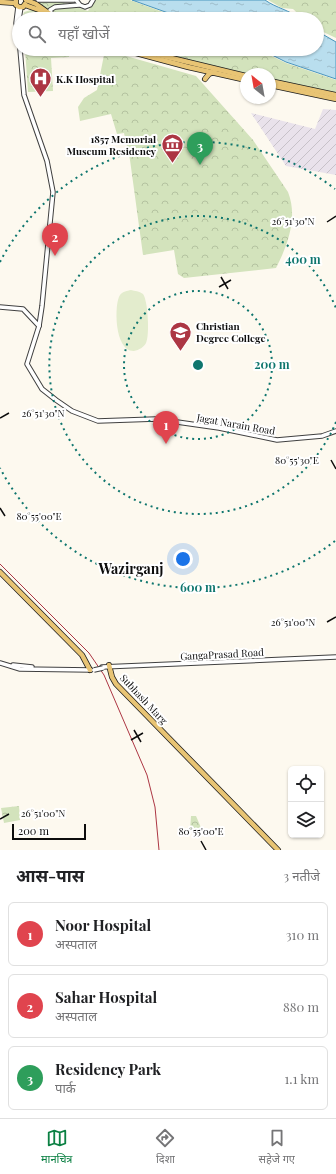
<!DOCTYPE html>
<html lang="hi">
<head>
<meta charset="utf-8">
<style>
	:root { --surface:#fff; --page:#f6f6f6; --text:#202124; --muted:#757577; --line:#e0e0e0; --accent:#0b8043 }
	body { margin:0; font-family:"Playfair Display","Noto Sans Devanagari",serif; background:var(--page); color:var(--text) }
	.controls { position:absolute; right:12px; bottom:12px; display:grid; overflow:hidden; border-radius:6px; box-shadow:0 1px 3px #0004 }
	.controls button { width:36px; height:36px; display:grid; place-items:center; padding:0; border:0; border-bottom:1px solid var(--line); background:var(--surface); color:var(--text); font:20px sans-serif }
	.compass { position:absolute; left:240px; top:68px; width:36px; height:36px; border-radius:50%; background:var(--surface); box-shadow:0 1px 3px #0004; rotate:329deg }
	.scale { position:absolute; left:12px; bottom:10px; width:74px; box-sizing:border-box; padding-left:4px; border:2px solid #0d0d0d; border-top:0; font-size:11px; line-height:14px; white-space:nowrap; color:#0d0d0d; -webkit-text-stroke:3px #fff; paint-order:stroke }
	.you { position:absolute; left:183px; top:559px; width:14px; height:14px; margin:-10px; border:3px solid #fff; border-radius:50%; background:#1a73e8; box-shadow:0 0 0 6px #1a73e833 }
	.badge { display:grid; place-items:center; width:26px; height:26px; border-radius:50%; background:var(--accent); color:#fff; font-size:13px; font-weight:700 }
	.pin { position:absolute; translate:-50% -33px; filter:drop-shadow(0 1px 2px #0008) }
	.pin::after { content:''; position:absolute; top:21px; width:14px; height:12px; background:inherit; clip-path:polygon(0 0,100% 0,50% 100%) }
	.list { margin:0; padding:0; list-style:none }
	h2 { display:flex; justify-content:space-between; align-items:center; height:52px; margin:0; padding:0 16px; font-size:17px }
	h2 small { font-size:13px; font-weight:400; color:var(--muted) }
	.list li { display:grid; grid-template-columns:26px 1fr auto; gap:12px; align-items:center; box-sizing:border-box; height:64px; margin:0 8px 8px; padding:0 8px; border:1px solid var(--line); border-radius:6px }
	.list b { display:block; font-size:15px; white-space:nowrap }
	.list p { margin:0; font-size:13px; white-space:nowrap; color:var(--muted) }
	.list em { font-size:13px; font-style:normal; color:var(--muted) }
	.icon { flex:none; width:22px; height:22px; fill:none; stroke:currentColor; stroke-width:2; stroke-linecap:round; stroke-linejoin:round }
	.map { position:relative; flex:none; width:336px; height:850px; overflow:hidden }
	.search { position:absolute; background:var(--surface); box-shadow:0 1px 3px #0004; left:12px; right:12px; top:12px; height:44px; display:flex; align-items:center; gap:10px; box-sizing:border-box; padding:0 14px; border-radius:22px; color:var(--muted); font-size:15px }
	.sheet { height:268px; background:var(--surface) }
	nav { display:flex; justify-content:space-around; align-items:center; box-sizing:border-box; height:56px; border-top:1px solid var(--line); background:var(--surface); font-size:11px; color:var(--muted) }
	nav a { display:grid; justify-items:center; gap:2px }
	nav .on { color:var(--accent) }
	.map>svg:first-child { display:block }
	.industrial { fill:url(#industrial-furrows) }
	.park { fill:url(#park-crowns) }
	.pitch { fill:#e3eccd }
	.water { fill:url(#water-ripples); stroke:#4996bd }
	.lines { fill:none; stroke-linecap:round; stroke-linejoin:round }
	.minor-casing { stroke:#404040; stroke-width:5.5 }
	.major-casing { stroke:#1e1e1e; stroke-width:6 }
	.minor { stroke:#fff; stroke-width:3.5 }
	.major { stroke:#e8c474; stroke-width:4.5 }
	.rail { stroke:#ac3643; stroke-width:1 }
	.minor-bridge-casing { stroke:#404040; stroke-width:5.5; stroke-linecap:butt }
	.minor-bridge { stroke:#fff; stroke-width:3.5 }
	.ticks { fill:none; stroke:#0d0d0d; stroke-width:1.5 }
	.ring { fill:none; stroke:#0f766e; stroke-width:2; stroke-dasharray:2 4 }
	.labels { text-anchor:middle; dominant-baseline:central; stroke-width:4; stroke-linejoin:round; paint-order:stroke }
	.poi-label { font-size:10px; font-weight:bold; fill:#0d0d0d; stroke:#fff; text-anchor:start }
	.street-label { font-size:10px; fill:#0d0d0d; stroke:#fff }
	.district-label { font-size:14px; font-weight:bold; fill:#0d0d0d; stroke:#fff }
	.ticks-label { font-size:10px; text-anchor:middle; fill:#0d0d0d; stroke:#fff; stroke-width:4; stroke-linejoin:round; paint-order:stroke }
	.centre { fill:#0f766e; stroke:#fff; stroke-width:2 }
	.ring-label { font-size:12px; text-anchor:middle; font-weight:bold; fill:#0f766e; stroke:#fff; stroke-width:4; stroke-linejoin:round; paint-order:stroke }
</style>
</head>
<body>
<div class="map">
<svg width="336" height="850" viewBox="0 0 336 850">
	<defs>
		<pattern id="industrial-furrows" width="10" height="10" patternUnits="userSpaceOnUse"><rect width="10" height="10" fill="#e9e2eb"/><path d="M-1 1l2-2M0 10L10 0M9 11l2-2" fill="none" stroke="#c7c1c8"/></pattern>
		<pattern id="park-crowns" width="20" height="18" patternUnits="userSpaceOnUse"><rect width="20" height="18" fill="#d3e3bc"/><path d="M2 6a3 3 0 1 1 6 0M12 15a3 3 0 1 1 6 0" fill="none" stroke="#b4c2a0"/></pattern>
		<pattern id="water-ripples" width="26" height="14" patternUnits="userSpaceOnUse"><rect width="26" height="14" fill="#b9deee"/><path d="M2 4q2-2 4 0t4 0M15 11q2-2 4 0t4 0" fill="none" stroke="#9ebdcb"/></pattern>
	</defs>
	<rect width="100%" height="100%" fill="#fdf9ef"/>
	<!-- industrial -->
	<polygon class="industrial" points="323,109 336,110 336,175 286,166 251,113 315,129"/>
	<!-- park -->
	<g class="park">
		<polygon points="38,0 56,0 88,11 95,0 130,0 182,19 60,19 36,1"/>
		<polygon points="268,0 336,0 336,38 317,29 317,19 304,19 293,9 282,8"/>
		<polygon points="31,10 39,12 47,19 22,19 24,12"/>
		<polygon points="25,49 70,49 69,57 51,58 53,91 28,92"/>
		<polygon points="140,49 257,49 286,63 336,80 336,93 270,79 270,74 247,74"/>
		<path d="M105,50L196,76L253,140L288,192C298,217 288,245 276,268L184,278L178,274L174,250L143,255L130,160L124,133L117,134L111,114L80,121L78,107L84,98L97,90Z"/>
		<polygon points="19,806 20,820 4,823 1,808"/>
		<polygon points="191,816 196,816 202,830 190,831"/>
	</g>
	<!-- pitch -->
	<path class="pitch" d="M131,290C135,291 139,291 143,294C148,300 150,336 146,343C144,347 139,350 134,351C114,352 114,303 120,295C123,291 127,291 131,290Z"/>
	<!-- water -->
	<g class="water">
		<path d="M132,0H265C276,8 290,10 300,19H185Z"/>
		<polygon points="317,31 336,42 336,79 286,62 260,49 317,49"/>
	</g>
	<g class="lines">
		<defs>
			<g id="minor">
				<polyline points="38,0 74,0"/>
				<polyline points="76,0 80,5 85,7 90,5 93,0"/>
				<polyline points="18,7 16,23 19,39"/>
				<polyline points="52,15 50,10 55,7 79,5"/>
				<polyline points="19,19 21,7"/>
				<polyline points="20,49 24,95 47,161 53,192 42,306 39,326 27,364 42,389 56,400 72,411 98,421 156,419 219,428 277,440 322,436 336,431"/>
				<polyline points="0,307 23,309 39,326"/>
				<polyline points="0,663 20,669 91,670"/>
				<polyline points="13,665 32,667"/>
				<polyline points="102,667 336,657"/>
			</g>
			<g id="major">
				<polyline points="16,0 16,5 19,7 23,7 25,4"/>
				<polyline points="26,0 36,4 57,19"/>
				<polyline points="0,2 15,3"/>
				<polyline points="25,5 42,11"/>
				<polyline points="121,49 188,67 246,80"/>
				<polyline points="134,49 246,76"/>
				<polyline points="205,79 209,74 214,72"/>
				<polyline points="270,81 336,95"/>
				<polyline points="270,85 336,99"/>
				<polyline points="0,572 82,655 90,670"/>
				<polyline points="109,665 112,677 116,684 278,850"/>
			</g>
		</defs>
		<!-- minor casing -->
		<use href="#minor" class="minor-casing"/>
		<!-- major casing -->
		<use href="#major" class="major-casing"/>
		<!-- minor -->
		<use href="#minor" class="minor"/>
		<!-- major -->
		<use href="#major" class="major"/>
		<!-- rail -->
		<polyline class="rail" points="0,564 89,653 104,675 147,775 155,807 159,850"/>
		<defs>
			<polyline id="minor-bridge" points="94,670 103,668"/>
		</defs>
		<!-- minor-bridge casing -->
		<use href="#minor-bridge" class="minor-bridge-casing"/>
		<!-- minor-bridge -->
		<use href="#minor-bridge" class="minor-bridge"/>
	</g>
	<!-- ticks -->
	<path class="ticks" d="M327,222L336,216M221,277L228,289M219,287L231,280M0,418L9,413M331,460L336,469M0,508L5,516M327,622L336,617M134,730L141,742M131,740L143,733M0,819L9,814M201,841L206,850"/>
	<!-- distance rings -->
	<g class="ring">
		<circle cx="198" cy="365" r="74"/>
		<path d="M336 422A149 149 0 1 1 336 308"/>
		<path d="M335 541A223 223 0 0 1 0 468M0 262A223 223 0 0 1 335 189"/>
	</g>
	<!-- icons -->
	<defs>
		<symbol id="hospital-pin" viewBox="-11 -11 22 30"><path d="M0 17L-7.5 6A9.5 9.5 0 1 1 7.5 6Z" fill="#ac3643" stroke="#fff"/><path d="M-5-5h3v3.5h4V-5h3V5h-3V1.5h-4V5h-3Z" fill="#fff"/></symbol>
		<symbol id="museum-pin" viewBox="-11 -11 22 30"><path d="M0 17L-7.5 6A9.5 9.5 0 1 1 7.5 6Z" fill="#ac3643" stroke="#fff"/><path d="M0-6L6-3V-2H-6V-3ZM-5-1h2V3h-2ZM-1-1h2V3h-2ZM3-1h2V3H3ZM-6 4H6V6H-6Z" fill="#fff"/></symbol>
		<symbol id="university-pin" viewBox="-11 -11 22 30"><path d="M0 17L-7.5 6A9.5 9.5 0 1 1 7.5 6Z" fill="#ac3643" stroke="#fff"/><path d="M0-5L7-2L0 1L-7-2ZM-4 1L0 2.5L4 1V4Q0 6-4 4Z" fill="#fff"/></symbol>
	</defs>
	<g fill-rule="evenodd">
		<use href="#hospital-pin" x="28" y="66" width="25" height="34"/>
		<use href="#museum-pin" x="160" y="132" width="25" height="34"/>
		<use href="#university-pin" x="168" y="320" width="25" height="34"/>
	</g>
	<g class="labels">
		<!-- poi labels -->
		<g class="poi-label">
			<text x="56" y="79">K.K Hospital</text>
			<text x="156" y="139" text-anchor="end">1857 Memorial<tspan x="156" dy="12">Museum Residency</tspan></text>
			<text x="196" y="326">Christian<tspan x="196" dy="12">Degree College</tspan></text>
		</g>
		<!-- street labels -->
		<g class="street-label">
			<text transform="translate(236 424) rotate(10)">Jagat Narain Road</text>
			<text transform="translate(222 654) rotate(-3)">GangaPrasad Road</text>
			<text transform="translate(144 699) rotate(47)">Subhash Marg</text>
		</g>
		<!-- district labels -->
		<g class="district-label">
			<text x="131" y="568">Wazirganj</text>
		</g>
	</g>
	<g class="ticks-label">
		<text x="293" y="225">26°51'30"N</text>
		<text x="43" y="417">26°51'30"N</text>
		<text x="297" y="464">80°55'30"E</text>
		<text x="39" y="520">80°55'00"E</text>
		<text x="293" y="626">26°51'00"N</text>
		<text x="43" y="817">26°51'00"N</text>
		<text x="201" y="835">80°55'00"E</text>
	</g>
	<circle cx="198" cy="365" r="6" class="centre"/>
	<g class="ring-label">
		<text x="303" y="264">400 m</text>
		<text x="272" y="369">200 m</text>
		<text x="198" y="592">600 m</text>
	</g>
</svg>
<div class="controls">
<button><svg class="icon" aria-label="locate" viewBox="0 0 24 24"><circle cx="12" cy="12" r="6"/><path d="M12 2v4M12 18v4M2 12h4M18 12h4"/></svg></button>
<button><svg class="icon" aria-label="layers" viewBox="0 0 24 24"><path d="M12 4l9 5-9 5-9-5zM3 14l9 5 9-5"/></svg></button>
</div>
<svg class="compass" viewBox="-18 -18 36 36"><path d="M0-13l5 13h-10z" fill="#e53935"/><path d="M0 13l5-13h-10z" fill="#757577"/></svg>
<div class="scale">200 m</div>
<div class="you"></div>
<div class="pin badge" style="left:166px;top:444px;background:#e0444e">1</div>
<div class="pin badge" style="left:55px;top:256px;background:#e0444e">2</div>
<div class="pin badge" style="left:200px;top:165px;background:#2e9e5b">3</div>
<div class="search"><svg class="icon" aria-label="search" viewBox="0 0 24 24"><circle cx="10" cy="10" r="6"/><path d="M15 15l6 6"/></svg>यहाँ खोजें</div>
</div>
<section class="sheet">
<h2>आस-पास<small>3 नतीजे</small></h2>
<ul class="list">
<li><span class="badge" style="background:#e0444e">1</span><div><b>Noor Hospital</b><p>अस्पताल</p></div><em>310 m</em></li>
<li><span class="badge" style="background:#e0444e">2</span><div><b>Sahar Hospital</b><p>अस्पताल</p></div><em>880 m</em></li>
<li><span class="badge" style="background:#2e9e5b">3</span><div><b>Residency Park</b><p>पार्क</p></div><em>1.1 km</em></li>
</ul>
</section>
<nav>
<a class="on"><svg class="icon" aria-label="map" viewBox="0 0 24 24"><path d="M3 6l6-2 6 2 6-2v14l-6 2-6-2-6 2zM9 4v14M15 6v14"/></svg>मानचित्र</a>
<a><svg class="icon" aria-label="directions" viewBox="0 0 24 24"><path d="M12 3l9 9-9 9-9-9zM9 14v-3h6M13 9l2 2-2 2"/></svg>दिशा</a>
<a><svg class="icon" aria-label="saved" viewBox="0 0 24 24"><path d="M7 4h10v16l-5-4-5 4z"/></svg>सहेजे गए</a>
</nav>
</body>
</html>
